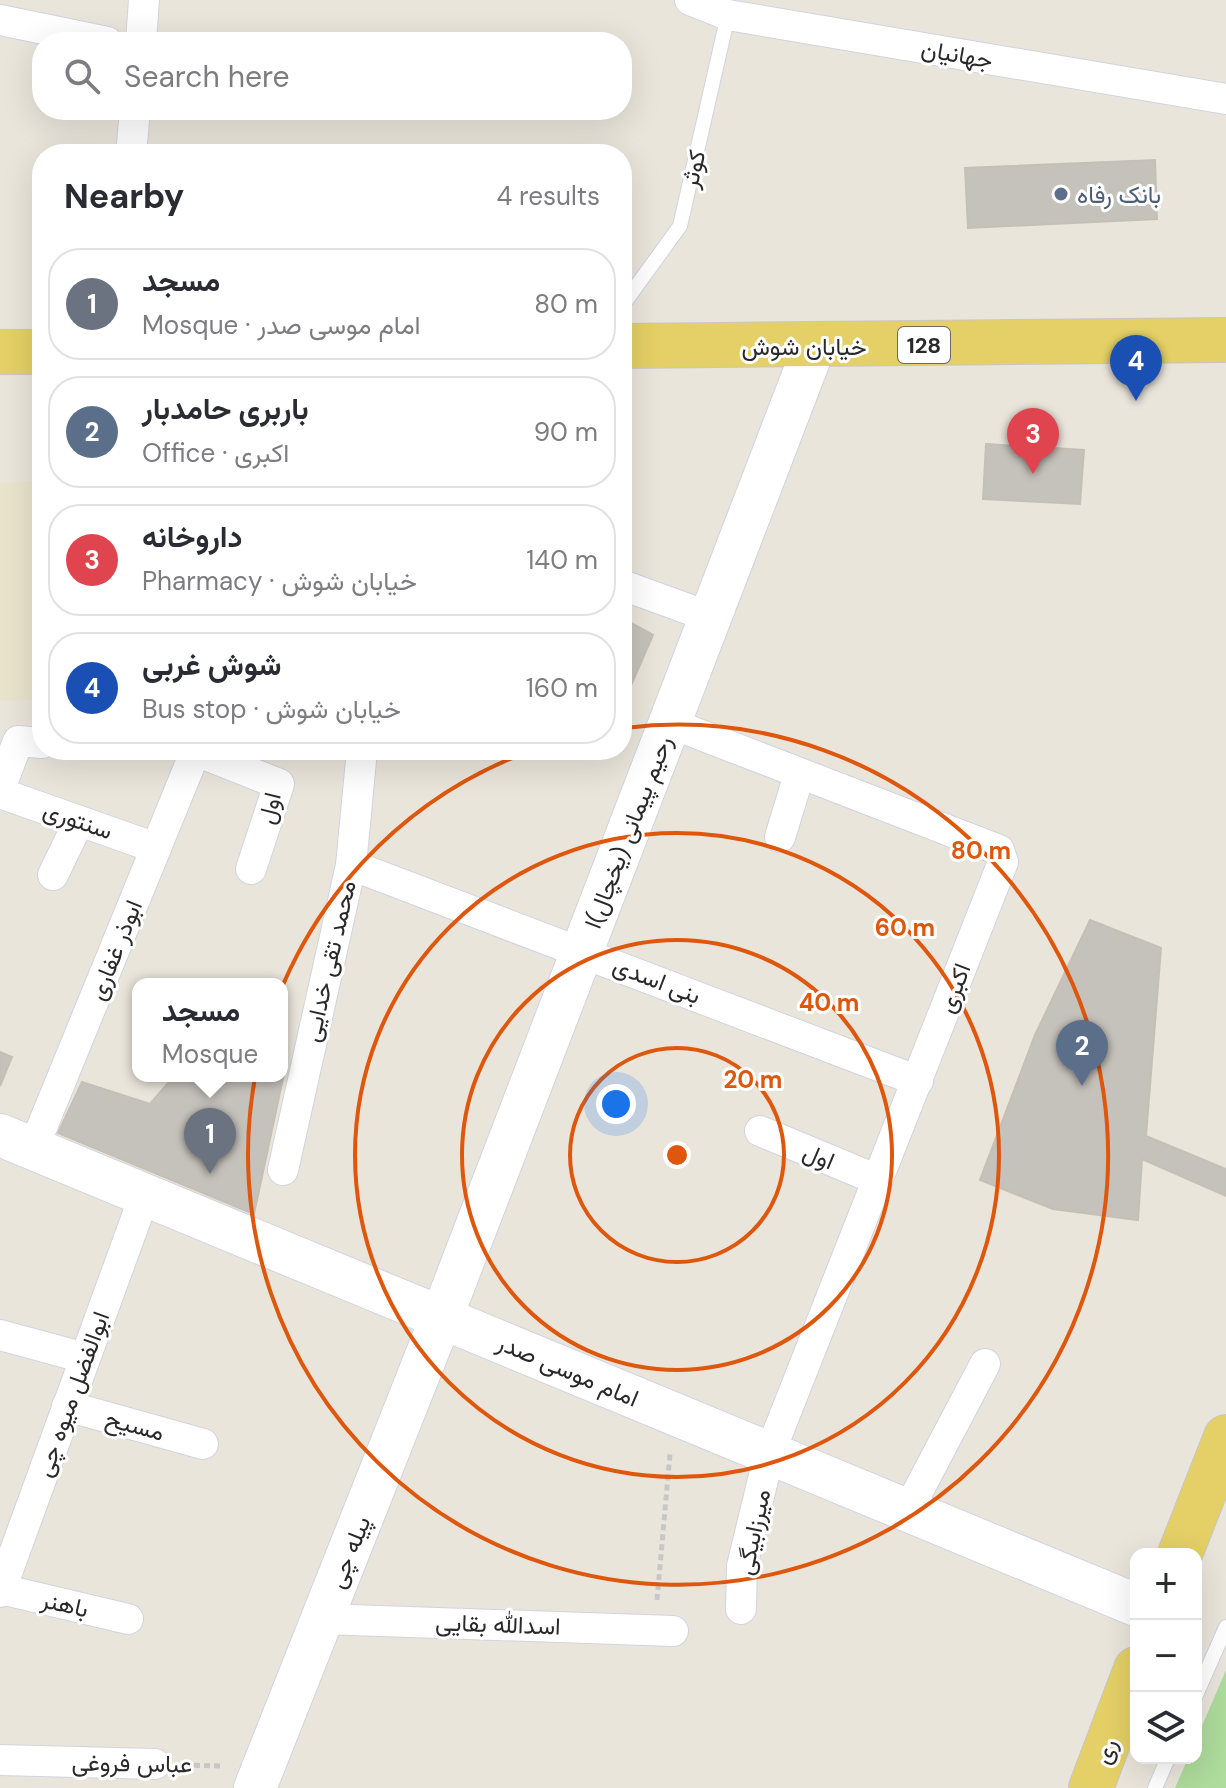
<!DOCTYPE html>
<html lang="en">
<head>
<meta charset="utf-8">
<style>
	:root { --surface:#fff; --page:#f2f2f3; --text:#2b2b33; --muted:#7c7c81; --line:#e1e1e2; --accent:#485aea }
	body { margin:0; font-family:"DM Sans",Vazirmatn,sans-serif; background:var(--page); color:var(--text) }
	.controls { position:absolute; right:24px; bottom:24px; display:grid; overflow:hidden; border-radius:16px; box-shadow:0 8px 32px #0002 }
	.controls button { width:72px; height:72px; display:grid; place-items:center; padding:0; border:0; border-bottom:2px solid var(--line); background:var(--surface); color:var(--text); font:40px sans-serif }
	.you { position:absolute; left:616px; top:1104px; width:28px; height:28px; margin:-20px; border:6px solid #fff; border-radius:50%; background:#1a73e8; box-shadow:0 0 0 12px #1a73e833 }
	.badge { display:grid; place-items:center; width:52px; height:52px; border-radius:50%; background:var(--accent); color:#fff; font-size:26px; font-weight:700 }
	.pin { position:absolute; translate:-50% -66px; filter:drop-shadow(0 2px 4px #0008) }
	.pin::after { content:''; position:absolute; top:42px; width:28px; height:24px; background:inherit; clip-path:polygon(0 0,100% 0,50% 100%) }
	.popup { position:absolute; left:132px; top:978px; width:156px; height:104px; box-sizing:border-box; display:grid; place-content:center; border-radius:16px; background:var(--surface); filter:drop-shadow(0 2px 6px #0005); font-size:26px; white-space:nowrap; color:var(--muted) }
	.popup b { font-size:30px; color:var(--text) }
	.popup::after { content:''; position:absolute; left:50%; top:100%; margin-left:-16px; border:16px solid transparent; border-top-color:var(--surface) }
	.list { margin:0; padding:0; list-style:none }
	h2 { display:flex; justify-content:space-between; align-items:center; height:104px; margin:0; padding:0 32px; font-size:34px }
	h2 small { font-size:26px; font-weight:400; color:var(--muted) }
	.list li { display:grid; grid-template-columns:52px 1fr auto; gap:24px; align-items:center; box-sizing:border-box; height:112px; margin:0 16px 16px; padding:0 16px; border:2px solid var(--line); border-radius:32px }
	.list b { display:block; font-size:30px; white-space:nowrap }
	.list p { margin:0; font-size:26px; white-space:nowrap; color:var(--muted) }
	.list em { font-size:26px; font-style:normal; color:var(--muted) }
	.icon { flex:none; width:44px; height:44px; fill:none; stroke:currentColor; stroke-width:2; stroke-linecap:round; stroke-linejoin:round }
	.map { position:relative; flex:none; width:1226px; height:1788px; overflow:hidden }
	.search { position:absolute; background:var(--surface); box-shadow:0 8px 32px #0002; left:32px; top:32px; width:600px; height:88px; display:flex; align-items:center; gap:20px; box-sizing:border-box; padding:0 28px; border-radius:32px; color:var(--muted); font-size:30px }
	.panel { position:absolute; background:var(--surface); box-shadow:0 8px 32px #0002; left:32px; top:144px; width:600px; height:616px; border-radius:32px }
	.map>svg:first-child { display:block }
	.education { fill:#eae3cc }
	.green { fill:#addc9c }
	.building { fill:#c5c1bb; stroke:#c5c0b5; stroke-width:2 }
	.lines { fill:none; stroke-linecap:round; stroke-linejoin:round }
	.lane-casing { stroke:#d1d3e0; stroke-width:16 }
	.street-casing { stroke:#d1d3e0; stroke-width:32 }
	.secondary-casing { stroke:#d1d3e0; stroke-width:44 }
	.primary-casing { stroke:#c7c7c7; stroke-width:46 }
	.path { stroke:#c7c7c7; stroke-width:5; stroke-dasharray:6 4; stroke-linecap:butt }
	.lane { stroke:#fff; stroke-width:14 }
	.street { stroke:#fff; stroke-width:30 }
	.secondary { stroke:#fff; stroke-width:42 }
	.primary { stroke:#e4d066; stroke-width:44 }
	.ring { fill:none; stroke:#de570d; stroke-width:4 }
	.service-dot { fill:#5c6f8a; stroke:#fff; stroke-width:3 }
	.labels { text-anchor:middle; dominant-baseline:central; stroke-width:6; stroke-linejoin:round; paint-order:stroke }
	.shield { fill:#fff; stroke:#696969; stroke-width:2 }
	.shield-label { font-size:22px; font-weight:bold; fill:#292929 }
	.street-label { font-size:24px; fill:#292929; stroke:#fff }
	.service-label { font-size:24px; fill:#4e5e75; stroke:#fff; text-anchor:start }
	.centre { fill:#de570d; stroke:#fff; stroke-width:4 }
	.ring-label { font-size:24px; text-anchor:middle; font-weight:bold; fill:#de570d; stroke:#fff; stroke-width:6; stroke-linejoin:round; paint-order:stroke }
</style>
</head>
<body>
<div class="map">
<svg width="1226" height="1788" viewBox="0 0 1226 1788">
	<rect width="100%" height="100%" fill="#eae5db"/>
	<!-- education -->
	<polygon class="education" points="42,481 42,700 0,701 0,483"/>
	<!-- green -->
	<polygon class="green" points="1226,1670 1226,1788 1175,1788 1188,1758 1196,1758 1196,1740"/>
	<!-- building -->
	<g class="building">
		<polygon points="1155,160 1157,219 968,228 965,168"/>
		<polygon points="986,444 1084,450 1080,504 983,499"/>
		<polygon points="622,618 653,635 622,706"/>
		<polygon points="1090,920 1161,948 1146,1136 1226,1169 1226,1196 1142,1159 1138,1220 1053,1209 980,1180 1035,1035"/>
		<polygon points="0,1052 12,1057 0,1086"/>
		<polygon points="282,1069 285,1069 254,1214 58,1133 82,1082 150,1104 174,1076 282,1076"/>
	</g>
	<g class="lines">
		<defs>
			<g id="lane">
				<polyline points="622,306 680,226 728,15"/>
				<polyline points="1196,1695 1226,1627"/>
				<polyline points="1155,1788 1168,1758"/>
			</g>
			<g id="street">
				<polyline points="690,0 728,15 1226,99"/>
				<polyline points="0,20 107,42"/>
				<polyline points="141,42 144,0"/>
				<polyline points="131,154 135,110"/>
				<polyline points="622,585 710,617"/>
				<polyline points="670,723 999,850 1003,862 769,1455 742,1566 741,1609"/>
				<polyline points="196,751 279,784 251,869"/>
				<polyline points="0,789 18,741 42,743"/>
				<polyline points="0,793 156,848"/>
				<polyline points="780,837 799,775"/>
				<polyline points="351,865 918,1081"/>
				<polyline points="53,875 79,821"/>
				<polyline points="760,1131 878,1180"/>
				<polyline points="33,1149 196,750"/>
				<polyline points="283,1170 351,865 362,750"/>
				<polyline points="0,1335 85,1358"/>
				<polyline points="67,1406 203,1444"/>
				<polyline points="907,1512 985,1364"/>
				<polyline points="1,1589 128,1619"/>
				<polyline points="0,1592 144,1197"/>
				<polyline points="322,1619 673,1631"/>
				<polyline points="0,1760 155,1764"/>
			</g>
			<g id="secondary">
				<polyline points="0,1135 1136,1605"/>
				<polyline points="255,1788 442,1316 814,347"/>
			</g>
			<g id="primary">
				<polyline points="622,346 1226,340"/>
				<polyline points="0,352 42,352"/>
				<polyline points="1180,1554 1226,1437"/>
				<polyline points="1091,1788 1136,1669"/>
			</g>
		</defs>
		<!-- lane casing -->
		<use href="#lane" class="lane-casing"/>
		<!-- street casing -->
		<use href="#street" class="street-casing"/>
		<!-- secondary casing -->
		<use href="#secondary" class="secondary-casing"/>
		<!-- primary casing -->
		<use href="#primary" class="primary-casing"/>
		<!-- path -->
		<g class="path">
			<polyline points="657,1600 670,1454"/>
			<polyline points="184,1765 222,1766"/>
		</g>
		<!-- lane -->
		<use href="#lane" class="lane"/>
		<!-- street -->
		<use href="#street" class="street"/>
		<!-- secondary -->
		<use href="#secondary" class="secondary"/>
		<!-- primary -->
		<use href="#primary" class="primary"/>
	</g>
	<!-- distance rings -->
	<g class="ring">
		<circle cx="677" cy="1155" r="107"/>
		<circle cx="677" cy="1155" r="215"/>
		<circle cx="677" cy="1155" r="322"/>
		<path d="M625 728A430 430 0 1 1 530 751"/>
	</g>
	<!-- markers -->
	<circle class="service-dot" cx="1061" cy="194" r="8"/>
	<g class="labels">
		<!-- shield labels -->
		<rect class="shield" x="898" y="327" width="52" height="36" rx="6"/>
		<g class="shield-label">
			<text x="924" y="345">128</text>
		</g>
		<!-- street labels -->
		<g class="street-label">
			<text transform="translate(957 54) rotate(10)">جهانیان</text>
			<text transform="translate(693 169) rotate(-77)">کوثر</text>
			<text x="804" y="346">خیابان شوش</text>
			<text transform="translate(269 808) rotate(-76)">اول</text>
			<text transform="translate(78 820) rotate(19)">سنتوری</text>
			<text transform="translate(628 832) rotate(-69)">رحیم پیمانی (یخچال)ا</text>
			<text transform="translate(115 950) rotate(-68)">ابوذر غفاری</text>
			<text transform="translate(329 961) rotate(-77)">محمد تقی خدایی</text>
			<text transform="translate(657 980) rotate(21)">بنی اسدی</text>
			<text transform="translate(954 988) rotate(-69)">اکبری</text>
			<text transform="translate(819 1156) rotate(23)">اول</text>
			<text transform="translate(568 1370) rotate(23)">امام موسی صدر</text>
			<text transform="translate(72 1394) rotate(-70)">ابوالفضل میوه چی</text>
			<text transform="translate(135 1425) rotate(15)">مسیح</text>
			<text transform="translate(753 1532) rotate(-78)">میرزابیگی</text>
			<text transform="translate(349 1552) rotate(-68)">پیله چی</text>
			<text transform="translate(65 1604) rotate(13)">باهنر</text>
			<text transform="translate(498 1624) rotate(2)">اسدالله بقایی</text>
			<text transform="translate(1105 1751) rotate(-69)">ری</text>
			<text transform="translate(132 1763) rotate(1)">عباس فروغی</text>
		</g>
		<!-- service labels -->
		<g class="service-label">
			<text x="1077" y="194">بانک رفاه</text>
		</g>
	</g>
	<circle cx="677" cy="1155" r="12" class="centre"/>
	<g class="ring-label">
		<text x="981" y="859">80 m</text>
		<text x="905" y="936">60 m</text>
		<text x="829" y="1011">40 m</text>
		<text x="753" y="1088">20 m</text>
	</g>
</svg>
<div class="controls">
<button>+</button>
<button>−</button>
<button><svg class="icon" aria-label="layers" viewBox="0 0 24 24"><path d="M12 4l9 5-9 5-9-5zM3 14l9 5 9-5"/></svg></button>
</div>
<div class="you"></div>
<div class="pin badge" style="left:210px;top:1174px;background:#6b7280">1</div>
<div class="popup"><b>مسجد</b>Mosque</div>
<div class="pin badge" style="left:1082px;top:1086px;background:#5c6f8a">2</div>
<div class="pin badge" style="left:1033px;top:474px;background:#e0444e">3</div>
<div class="pin badge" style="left:1136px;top:401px;background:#1a4fb4">4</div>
<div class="search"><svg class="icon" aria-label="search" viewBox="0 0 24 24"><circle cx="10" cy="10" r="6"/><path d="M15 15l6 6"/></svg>Search here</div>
<section class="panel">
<h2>Nearby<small>4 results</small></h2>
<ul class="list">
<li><span class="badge" style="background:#6b7280">1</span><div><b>مسجد</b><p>Mosque · امام موسی صدر</p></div><em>80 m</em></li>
<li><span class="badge" style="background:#5c6f8a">2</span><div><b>باربری حامدبار</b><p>Office · اکبری</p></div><em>90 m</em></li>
<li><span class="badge" style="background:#e0444e">3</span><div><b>داروخانه</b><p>Pharmacy · خیابان شوش</p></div><em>140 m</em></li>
<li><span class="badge" style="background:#1a4fb4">4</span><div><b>شوش غربی</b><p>Bus stop · خیابان شوش</p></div><em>160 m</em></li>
</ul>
</section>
</div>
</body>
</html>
